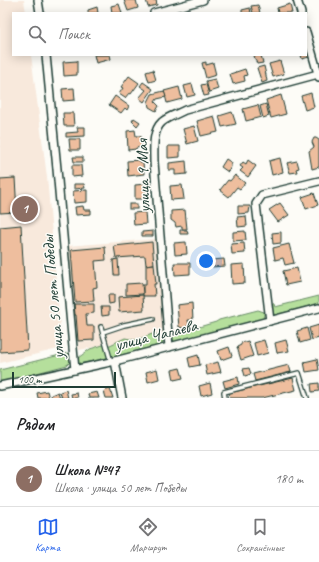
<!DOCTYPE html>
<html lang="ru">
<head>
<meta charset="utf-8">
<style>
	:root { --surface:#fff; --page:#f6f6f6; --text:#202124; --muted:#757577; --line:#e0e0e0; --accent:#2563eb }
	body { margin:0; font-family:Caveat,sans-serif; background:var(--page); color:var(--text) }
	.scale { position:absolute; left:12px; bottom:10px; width:104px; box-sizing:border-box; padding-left:4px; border:2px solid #1f3d34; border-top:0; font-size:11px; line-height:14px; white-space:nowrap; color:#1f3d34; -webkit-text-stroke:3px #fdfcf7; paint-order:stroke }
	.you { position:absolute; left:206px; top:261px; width:14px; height:14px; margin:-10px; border:3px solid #fff; border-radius:50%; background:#1a73e8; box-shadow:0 0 0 6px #1a73e833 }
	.badge { display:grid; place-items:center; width:26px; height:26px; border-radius:50%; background:var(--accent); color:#fff; font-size:13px; font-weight:700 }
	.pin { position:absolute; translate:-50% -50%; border:2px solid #fff; box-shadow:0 1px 4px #0006 }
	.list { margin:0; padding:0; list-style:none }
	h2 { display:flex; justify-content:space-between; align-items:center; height:52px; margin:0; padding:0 16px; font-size:17px }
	h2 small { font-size:13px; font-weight:400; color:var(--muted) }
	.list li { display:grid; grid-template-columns:26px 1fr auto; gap:12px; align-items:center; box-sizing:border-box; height:56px; padding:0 16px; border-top:1px solid var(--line) }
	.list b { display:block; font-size:15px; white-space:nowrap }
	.list p { margin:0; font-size:13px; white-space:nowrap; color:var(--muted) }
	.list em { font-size:13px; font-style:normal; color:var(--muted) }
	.icon { flex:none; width:22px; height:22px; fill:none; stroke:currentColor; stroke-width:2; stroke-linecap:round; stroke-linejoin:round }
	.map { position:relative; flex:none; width:319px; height:398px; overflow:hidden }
	.search { position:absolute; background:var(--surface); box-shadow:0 2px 10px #0003; left:12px; right:12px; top:12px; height:44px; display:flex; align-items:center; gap:10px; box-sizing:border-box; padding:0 14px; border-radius:0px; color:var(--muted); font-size:15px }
	.sheet { height:108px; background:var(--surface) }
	nav { display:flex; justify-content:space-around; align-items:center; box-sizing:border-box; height:56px; border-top:1px solid var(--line); background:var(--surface); font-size:11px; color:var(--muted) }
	nav a { display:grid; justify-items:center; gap:2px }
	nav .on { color:var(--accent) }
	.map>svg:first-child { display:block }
	.built { fill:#f8e9dc }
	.green { fill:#b5df9c; stroke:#6a8e68 }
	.building { fill:#eebe9e; stroke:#1f3d34 }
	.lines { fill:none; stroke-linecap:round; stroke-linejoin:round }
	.lane-casing { stroke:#1f3d34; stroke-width:6 }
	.street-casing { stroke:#1f3d34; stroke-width:10 }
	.lane { stroke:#fdfcf7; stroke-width:3.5 }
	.street { stroke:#fdfcf7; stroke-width:7 }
	.labels { text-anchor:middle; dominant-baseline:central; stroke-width:3; stroke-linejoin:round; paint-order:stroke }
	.street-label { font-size:17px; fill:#1f3d34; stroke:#fdfcf7 }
</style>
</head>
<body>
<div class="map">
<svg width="319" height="398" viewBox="0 0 319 398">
	<rect width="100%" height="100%" fill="#fdfcf7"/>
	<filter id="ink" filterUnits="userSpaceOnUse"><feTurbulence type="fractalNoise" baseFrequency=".025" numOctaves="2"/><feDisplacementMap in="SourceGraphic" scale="8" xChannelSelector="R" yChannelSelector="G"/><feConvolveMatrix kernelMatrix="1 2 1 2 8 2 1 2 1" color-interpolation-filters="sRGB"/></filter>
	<g filter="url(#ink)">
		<!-- built -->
		<g class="built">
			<polygon points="0,0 24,0 26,13 13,13 13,55 31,55 47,177 62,348 0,363"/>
			<polygon points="156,239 166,333 79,350 67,246"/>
		</g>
		<!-- green -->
		<g class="green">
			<polygon points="319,296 319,303 274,315 271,303 274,304 275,307"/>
			<polygon points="258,310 264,312 264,315 263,319 174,342 173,339 173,336 175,334 216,322 219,320"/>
			<polygon points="155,333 163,341 163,344 105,359 77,364 77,362 78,358 90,349 103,345 110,345 125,338 136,340"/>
			<polygon points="68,353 70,355 71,361 67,365 33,374 0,382 0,370"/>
		</g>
		<!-- building -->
		<g class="building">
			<polygon points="124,0 136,0 138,8 128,11"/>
			<polygon points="146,0 156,0 157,5 148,7"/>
			<polygon points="119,4 122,13 112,13 111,6"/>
			<polygon points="290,4 292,13 278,13 277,8"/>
			<polygon points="258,5 260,13 253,13 251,6"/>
			<polygon points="97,7 98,13 88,13 88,10"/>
			<polygon points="250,8 251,13 242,13 242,10"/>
			<polygon points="306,48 309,57 302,59 301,55 306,55"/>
			<polygon points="94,55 110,55 111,59 96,63"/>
			<polygon points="258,55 261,55 263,63 257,64 254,56"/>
			<polygon points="77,61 77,75 64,76 63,62"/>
			<polygon points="280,61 284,74 273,77 269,64"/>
			<polygon points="206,62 206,65 213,63 216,75 206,78 202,63"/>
			<polygon points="264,66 266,75 266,76 267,81 262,83 257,68"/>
			<polygon points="245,69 247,75 244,76 245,81 233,84 230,74"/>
			<polygon points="153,70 156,80 149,82 146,72"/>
			<polygon points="129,76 139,83 131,94 129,93 125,98 119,94 123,88 121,87"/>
			<polygon points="215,79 218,89 209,92 206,81"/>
			<polygon points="143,82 153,89 144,102 139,98 146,90 140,86"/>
			<polygon points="192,84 195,95 187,97 184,86"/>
			<polygon points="206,84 209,95 204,96 201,85"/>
			<polygon points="179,87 182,99 167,103 164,91"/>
			<polygon points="74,88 75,100 63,101 62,89"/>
			<polygon points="164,91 166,97 157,99 155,102 159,106 156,111 149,107 148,102 152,94"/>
			<polygon points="311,93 314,107 305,110 301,96"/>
			<polygon points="281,95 286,114 271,118 266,100"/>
			<polygon points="115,96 129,106 127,110 125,108 121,113 109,105"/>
			<polygon points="266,104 269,116 263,118 260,106"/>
			<polygon points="258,105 261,117 246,121 243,109"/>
			<polygon points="232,112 236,124 222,127 219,116"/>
			<polygon points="63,113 73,113 74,126 64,126"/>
			<polygon points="214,116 218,132 201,136 197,121"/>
			<polygon points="134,118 140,122 137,126 132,121"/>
			<polygon points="194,126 198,141 187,144 183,129"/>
			<polygon points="77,127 85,127 85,136 66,137 66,133 78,132"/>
			<polygon points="135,130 136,136 141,136 142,147 136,148 136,149 128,150 127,131"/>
			<polygon points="314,138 316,138 319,140 319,167 312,169 309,151 314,147 312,142"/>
			<polygon points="69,139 80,139 80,150 70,150"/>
			<polygon points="168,146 180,146 180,157 168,158"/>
			<polygon points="73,157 83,157 83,162 74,162"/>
			<polygon points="280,158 283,172 272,175 269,161"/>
			<polygon points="226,159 232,163 231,165 231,167 228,172 221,167"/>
			<polygon points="140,160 140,162 143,162 144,174 128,176 127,161"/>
			<polygon points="248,160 256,166 248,177 240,171 243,168 240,166 243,162 246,164"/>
			<polygon points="186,161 187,174 175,175 175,170 169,170 169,163"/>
			<polygon points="297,161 299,168 296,169 297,172 290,173 287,163"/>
			<polygon points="72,165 81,165 82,176 72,177"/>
			<polygon points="235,175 245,183 240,189 237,187 229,197 220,190 228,180 230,181"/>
			<polygon points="15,178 17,212 0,213 0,179"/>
			<polygon points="74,184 84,184 85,188 74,189"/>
			<polygon points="146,184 146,199 135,199 135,185"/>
			<polygon points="182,185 184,199 171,200 170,186"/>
			<polygon points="87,190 87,202 74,203 73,191"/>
			<polygon points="314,193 318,205 306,209 302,197"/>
			<polygon points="280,203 289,215 278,222 269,210"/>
			<rect x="129" y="204" width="8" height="5"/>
			<polygon points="83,206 84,210 91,210 91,214 76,215 75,207"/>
			<polygon points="238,206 250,206 249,213 238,214"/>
			<polygon points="185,210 187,229 182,229 182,226 176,227 175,223 171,220 171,211"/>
			<polygon points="145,212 146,224 134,225 133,213"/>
			<polygon points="246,216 247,226 238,227 237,217"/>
			<polygon points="21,225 28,350 0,352 0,227"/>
			<polygon points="180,230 187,230 188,234 180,234"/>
			<polygon points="153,231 153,236 142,236 142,232"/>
			<polygon points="245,231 246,240 233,241 233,232"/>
			<polygon points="281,232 281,243 273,244 272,233"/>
			<polygon points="152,242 154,264 146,265 145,256 116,258 114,246"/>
			<polygon points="186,242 187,254 175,255 174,243"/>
			<polygon points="244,243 245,253 232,254 231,244"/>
			<polygon points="289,244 294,263 285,265 283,258 275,260 273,248"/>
			<polygon points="105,247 106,260 95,261 97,287 93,288 94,301 75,302 71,250"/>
			<polygon points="118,259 119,275 114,275 113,260"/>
			<polygon points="224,259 225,266 212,267 211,260"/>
			<polygon points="174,263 190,263 190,274 175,275"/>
			<polygon points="154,264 156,284 154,284 155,296 143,296 143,285 146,285 146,265"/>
			<polygon points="244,264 245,283 232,284 231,265"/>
			<polygon points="297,268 300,282 286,285 283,271"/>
			<polygon points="142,283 143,294 126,295 126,284"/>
			<polygon points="108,295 114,295 114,303 109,304"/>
			<polygon points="143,295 144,310 119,312 118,297"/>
			<polygon points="192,303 193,320 188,320 189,325 186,327 183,328 179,327 177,305"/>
			<polygon points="74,304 94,304 94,313 86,314 87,326 94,326 94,340 78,341 76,315 75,315"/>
			<polygon points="101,307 109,307 109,315 102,316"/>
			<polygon points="319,325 319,338 312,340 309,328"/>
			<polygon points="307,328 310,340 300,343 297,331"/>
			<polygon points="264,340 268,353 257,356 254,343"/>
			<polygon points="286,340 289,351 277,353 275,343"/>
			<polygon points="248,341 253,356 241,360 237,347 241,345 241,343"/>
			<polygon points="229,347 232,356 221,360 218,351"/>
			<polygon points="198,355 200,365 190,367 188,358"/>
			<polygon points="317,359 319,370 306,372 304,362"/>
			<polygon points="218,362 221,372 207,375 205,365"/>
			<polygon points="289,365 291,372 255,381 253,374"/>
			<polygon points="180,368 183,378 174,380 172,370"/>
			<polygon points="249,368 251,374 245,376 243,369"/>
			<polygon points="157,369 159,379 148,382 146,372"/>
			<polygon points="238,377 239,384 225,388 223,381"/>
			<polygon points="293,378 296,390 262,398 230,398 229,393"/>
			<polygon points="210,383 212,393 201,396 199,386"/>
			<polygon points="319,383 319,391 312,392 311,384"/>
			<polygon points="110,389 113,398 106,398 104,391"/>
			<polygon points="66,390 68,398 62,398 60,392"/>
			<polygon points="47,391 49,398 38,398 37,393"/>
			<polygon points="58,392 60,398 52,398 51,395"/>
			<polygon points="97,392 99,398 89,398 88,394"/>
			<polygon points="77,393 78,398 72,398 71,394"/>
		</g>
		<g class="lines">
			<defs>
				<g id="lane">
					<polyline points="101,327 111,362"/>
					<polyline points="103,332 124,325 153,319"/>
					<polyline points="225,398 224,392 299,373 307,398"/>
				</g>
				<g id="street">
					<polyline points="38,0 40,13"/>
					<polyline points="297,0 301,13"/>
					<polyline points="154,13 203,0"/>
					<polyline points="306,32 319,77"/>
					<polyline points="46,55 57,169 75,370"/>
					<polyline points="270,321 256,204 262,195 319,181"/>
					<path d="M169,347L154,162C154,149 152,131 162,122C169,116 178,114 185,110L318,74"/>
					<polyline points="115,361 122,398"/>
					<polyline points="0,386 115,361 319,308"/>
				</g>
			</defs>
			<!-- lane casing -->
			<use href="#lane" class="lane-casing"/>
			<!-- street casing -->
			<use href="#street" class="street-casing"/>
			<!-- lane -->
			<use href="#lane" class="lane"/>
			<!-- street -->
			<use href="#street" class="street"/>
		</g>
	</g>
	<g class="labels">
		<!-- street labels -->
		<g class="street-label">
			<text transform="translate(143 176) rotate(-92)">улица 9 Мая</text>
			<text transform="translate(53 297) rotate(-95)">улица 50 лет Победы</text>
			<text transform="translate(156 335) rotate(-14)">улица Чапаева</text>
		</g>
	</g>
</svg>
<div class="scale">100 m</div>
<div class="you"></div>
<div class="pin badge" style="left:25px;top:209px;background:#8d6e63">1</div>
<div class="search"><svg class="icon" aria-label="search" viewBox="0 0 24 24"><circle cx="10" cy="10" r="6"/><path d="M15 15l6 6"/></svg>Поиск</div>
</div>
<section class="sheet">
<h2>Рядом<small></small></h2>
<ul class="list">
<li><span class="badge" style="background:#8d6e63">1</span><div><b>Школа №47</b><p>Школа · улица 50 лет Победы</p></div><em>180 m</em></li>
</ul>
</section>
<nav>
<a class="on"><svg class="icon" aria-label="map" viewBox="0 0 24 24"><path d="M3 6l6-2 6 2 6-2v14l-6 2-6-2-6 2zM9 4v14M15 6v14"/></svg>Карта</a>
<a><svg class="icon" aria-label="directions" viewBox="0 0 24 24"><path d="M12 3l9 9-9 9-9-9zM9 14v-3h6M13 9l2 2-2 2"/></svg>Маршрут</a>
<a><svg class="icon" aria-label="saved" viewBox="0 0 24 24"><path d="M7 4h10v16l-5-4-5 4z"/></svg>Сохранённые</a>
</nav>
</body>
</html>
